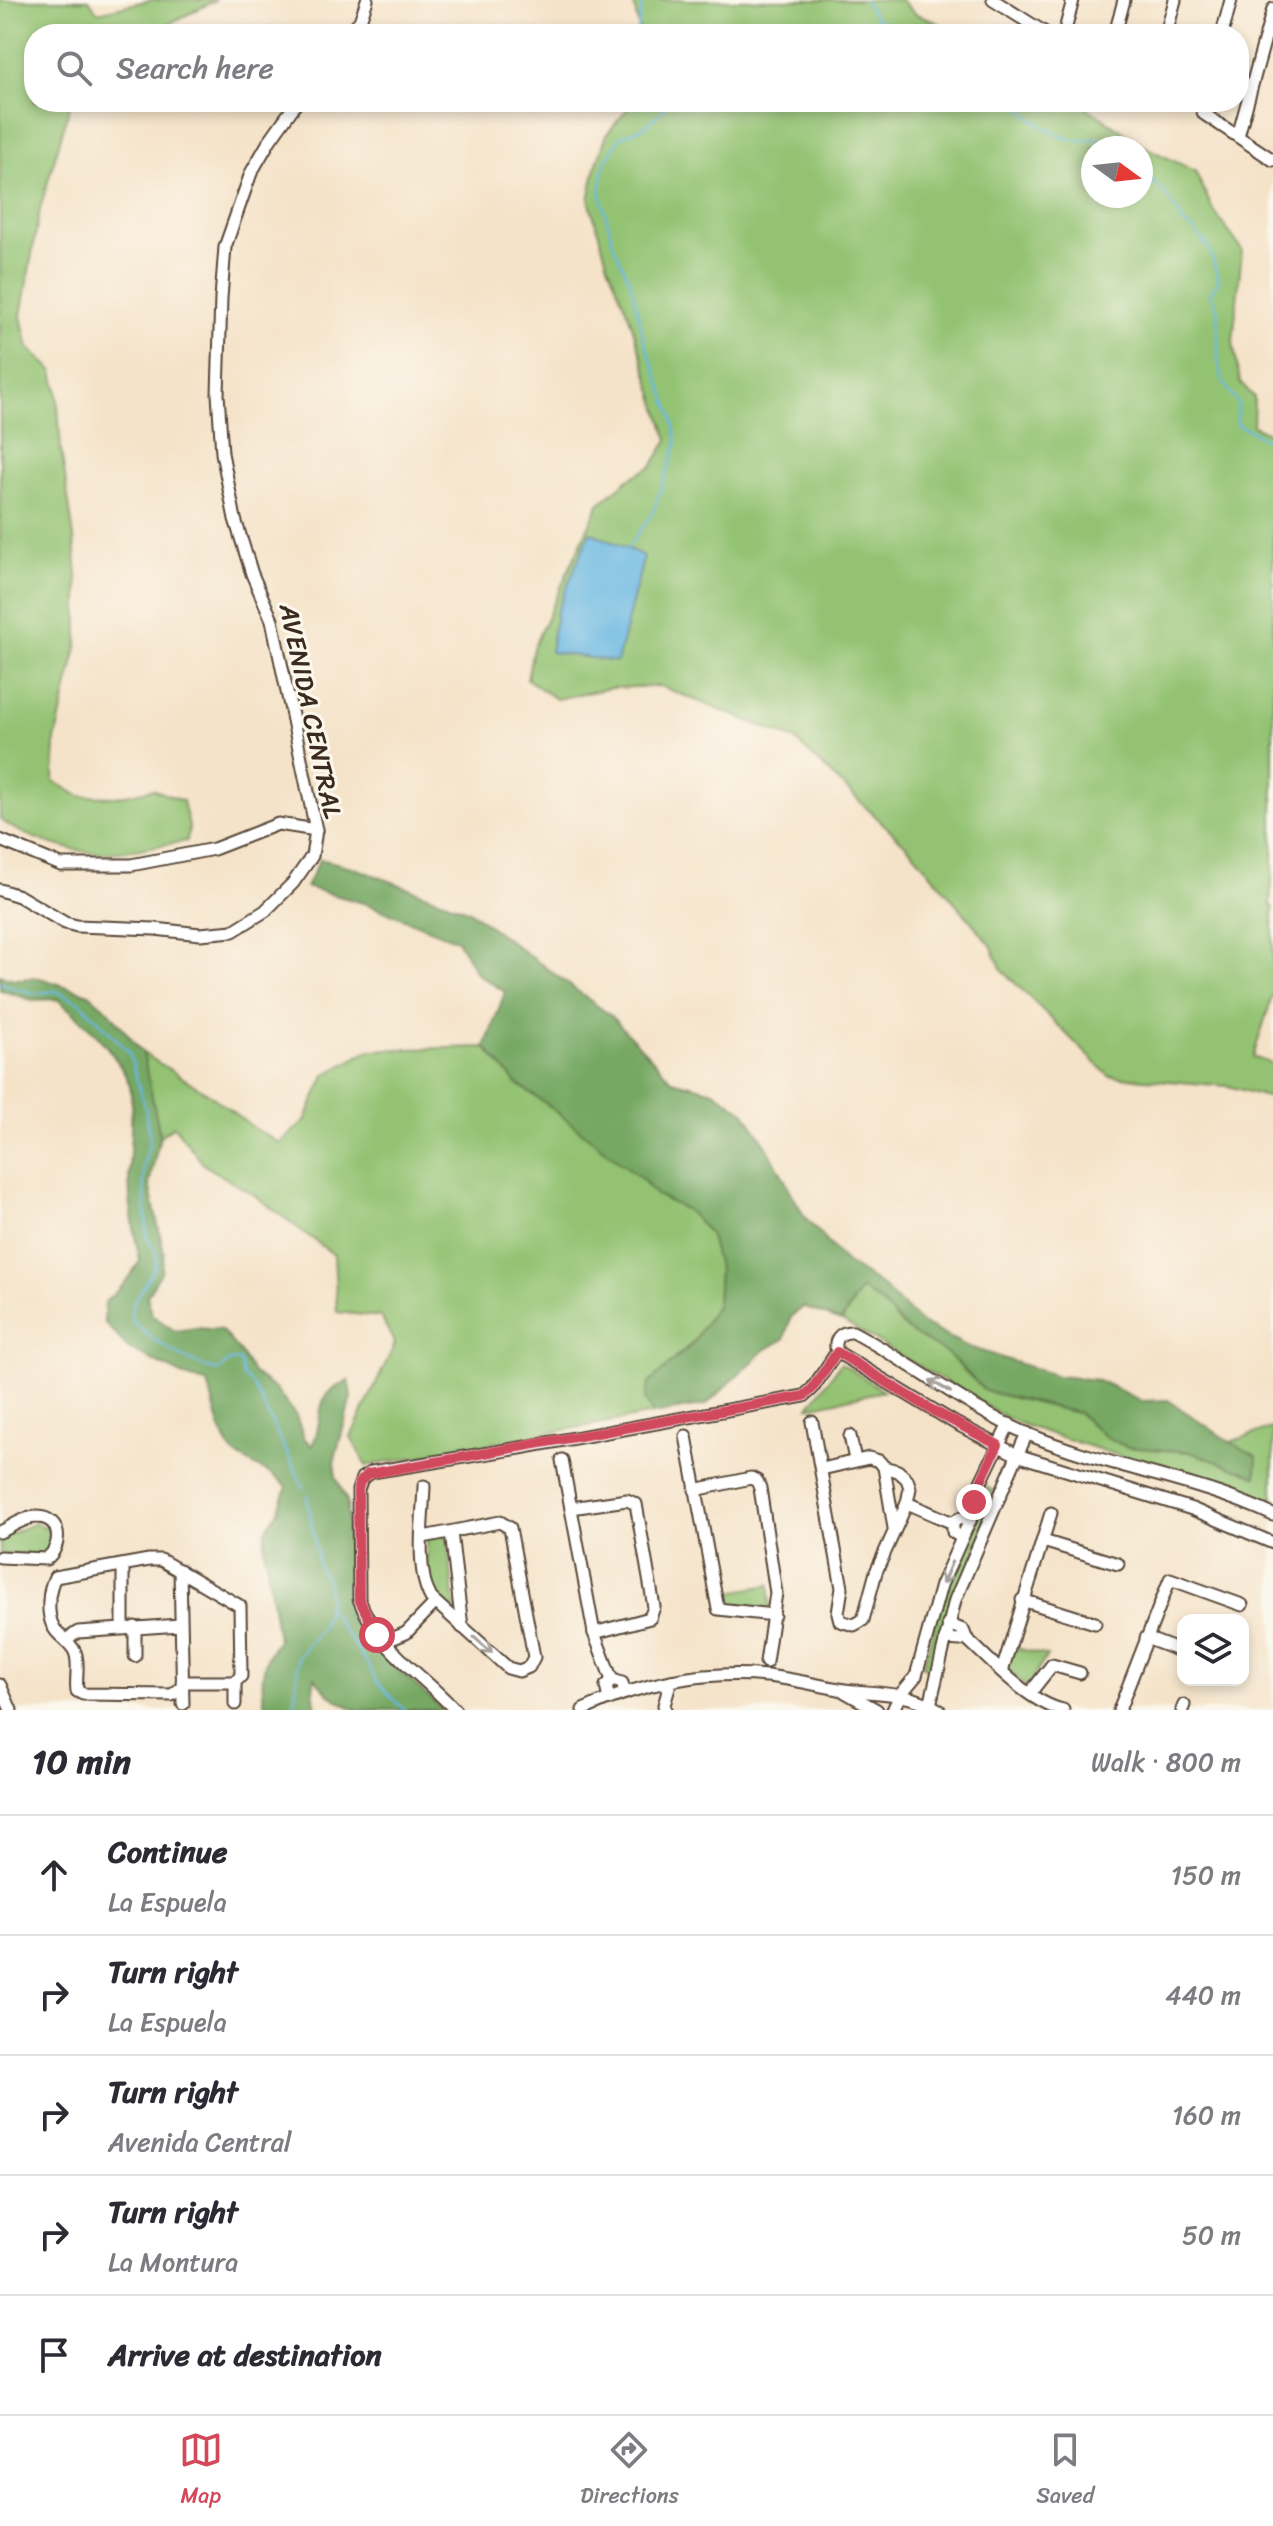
<!DOCTYPE html>
<html lang="en">
<head>
<meta charset="utf-8">
<style>
	:root { --surface:#fff; --page:#f2f2f3; --text:#2b2b33; --muted:#7c7c81; --line:#e1e1e2; --accent:#d1495b }
	body { margin:0; font-family:Sriracha,sans-serif; background:var(--page); color:var(--text) }
	.controls { position:absolute; right:24px; bottom:24px; display:grid; overflow:hidden; border-radius:16px; box-shadow:0 4px 12px #0003 }
	.controls button { width:72px; height:72px; display:grid; place-items:center; padding:0; border:0; border-bottom:2px solid var(--line); background:var(--surface); color:var(--text); font:40px sans-serif }
	.compass { position:absolute; left:1081px; top:136px; width:72px; height:72px; border-radius:50%; background:var(--surface); box-shadow:0 4px 12px #0003; rotate:105deg }
	.stop { position:absolute; width:24px; height:24px; margin:-18px; border:6px solid #d1495b; border-radius:50%; background:#fff }
	.stop.end { background:#d1495b; border-color:#fff; box-shadow:0 2px 8px #0008 }
	.list { margin:0; padding:0; list-style:none }
	h2 { display:flex; justify-content:space-between; align-items:center; height:104px; margin:0; padding:0 32px; font-size:34px }
	h2 small { font-size:26px; font-weight:400; color:var(--muted) }
	.list li { display:grid; grid-template-columns:52px 1fr auto; gap:24px; align-items:center; box-sizing:border-box; height:120px; padding:0 32px; border-top:2px solid var(--line) }
	.list b { display:block; font-size:30px; white-space:nowrap }
	.list p { margin:0; font-size:26px; white-space:nowrap; color:var(--muted) }
	.list em { font-size:26px; font-style:normal; color:var(--muted) }
	.icon { flex:none; width:44px; height:44px; fill:none; stroke:currentColor; stroke-width:2; stroke-linecap:round; stroke-linejoin:round }
	.map { position:relative; flex:none; width:1273px; height:1710px; overflow:hidden }
	.search { position:absolute; background:var(--surface); box-shadow:0 4px 12px #0003; left:24px; right:24px; top:24px; height:88px; display:flex; align-items:center; gap:20px; box-sizing:border-box; padding:0 28px; border-radius:32px; color:var(--muted); font-size:30px }
	.sheet { height:704px; background:var(--surface) }
	nav { display:flex; justify-content:space-around; align-items:center; box-sizing:border-box; height:112px; border-top:2px solid var(--line); background:var(--surface); font-size:22px; color:var(--muted) }
	nav a { display:grid; justify-items:center; gap:4px }
	nav .on { color:var(--accent) }
	.map>svg:first-child { display:block }
	.green { fill:#93c272; stroke:#677648; stroke-width:2; fill-rule:evenodd }
	.forest { fill:#76a864; stroke:#586941; stroke-width:2 }
	.water { fill:#67b7e2; stroke:#517080; stroke-width:2 }
	.lines { fill:none; stroke-linecap:round; stroke-linejoin:round }
	.stream { stroke:#67b7e2; stroke-width:2 }
	.minor-casing { stroke:#574638; stroke-width:15 }
	.minor { stroke:#fff; stroke-width:11 }
	.oneway { stroke:#a79f9a }
	.route { stroke:#d1495b; stroke-width:10 }
	.labels { text-anchor:middle; dominant-baseline:central; stroke-width:6; stroke-linejoin:round; paint-order:stroke }
	.street-label { font-size:26px; fill:#3b2a1e; stroke:#fbf7ec }
</style>
</head>
<body>
<div class="map">
<svg width="1273" height="1710" viewBox="0 0 1273 1710">
	<rect width="100%" height="100%" fill="#fbf7ec"/>
	<filter id="ink" filterUnits="userSpaceOnUse"><feTurbulence type="fractalNoise" baseFrequency=".0125" numOctaves="2"/><feDisplacementMap in="SourceGraphic" scale="16" xChannelSelector="R" yChannelSelector="G"/><feConvolveMatrix kernelMatrix="1 2 1 2 8 2 1 2 1" color-interpolation-filters="sRGB"/></filter>
	<filter id="wash" filterUnits="userSpaceOnUse"><feTurbulence type="fractalNoise" baseFrequency=".006" numOctaves="4" result="noise"/><feDisplacementMap in="SourceGraphic" scale="32" xChannelSelector="R" yChannelSelector="G"/><feGaussianBlur stdDeviation="1.8" result="paint"/><feColorMatrix in="noise" values="0 0 0 0 0 0 0 0 0 0 0 0 0 0 0 0 0 1.4 0 .05"/><feComposite in="paint" operator="in"/></filter>
	<g filter="url(#wash)">
		<rect width="100%" height="100%" fill="#f5e3c9"/>
		<!-- green -->
		<g class="green">
			<path d="M0,0H89L97,12L151,0H216L149,34H34V102H71L40,209L21,316L28,347L53,371L57,390L61,450L74,537L78,592V643L55,740L54,781L79,796L116,797L153,789L183,801L189,827L187,841C160,844 126,854 100,853C71,852 22,837 0,819Z"/>
			<polygon points="633,0 901,0 914,13 964,34 640,34"/>
			<path d="M633,102H1078L1151,150L1195,171L1212,208L1242,250L1233,342L1240,382L1254,397L1253,426L1273,435V868L1270,905L1273,907V994L1253,1057L1273,1064V1099L1228,1086L1109,1076L1002,970L991,945L912,851L794,739L660,686L611,688L556,699L527,679L533,648L599,504L627,480L652,466L668,440L629,316L608,265L589,200L596,166L607,134ZM1093,148H1141V196H1093Z"/>
			<polygon points="485,1047 517,1084 548,1105 643,1180 656,1195 687,1210 709,1233 719,1270 717,1304 693,1343 676,1357 645,1399 653,1414 366,1466 351,1437 395,1344 381,1317 337,1312 334,1255 254,1195 204,1165 174,1126 160,1136 143,1053 209,1094 255,1129 280,1143 305,1121 325,1075 370,1050"/>
			<polygon points="861,1289 881,1303 907,1330 948,1354 985,1391 1078,1413 1106,1437 1127,1447 1190,1452 1215,1461 1249,1453 1230,1442 1273,1428 1273,1505 1026,1426 1007,1418 842,1321"/>
			<polygon points="841,1363 884,1391 809,1407"/>
			<polygon points="983,1486 996,1492 934,1669 923,1666 944,1590 978,1512"/>
			<path d="M35,1523L46,1527C54,1538 53,1544 44,1554H0V1538Z"/>
			<path d="M447,1535L456,1615C422,1587 427,1580 427,1538Z"/>
			<polygon points="770,1585 770,1608 721,1606 719,1594"/>
			<polygon points="1013,1647 1047,1656 1027,1687 1006,1669"/>
		</g>
		<!-- forest -->
		<g class="forest">
			<polygon points="320,859 352,867 468,910 611,1016 672,1080 714,1091 744,1112 765,1143 804,1216 845,1262 882,1286 921,1323 966,1346 1057,1376 1098,1380 1142,1401 1168,1400 1230,1442 1257,1456 1256,1476 1190,1452 1127,1447 1106,1437 1078,1413 985,1391 948,1354 907,1330 881,1303 861,1289 841,1321 803,1307 791,1317 784,1339 765,1350 706,1405 653,1414 645,1399 649,1383 693,1343 717,1304 719,1270 709,1233 687,1210 656,1195 643,1180 548,1105 517,1084 485,1047 505,992 476,973 457,940 367,904 306,887"/>
			<path d="M0,975L14,979L40,978L89,994L109,1011L143,1053L160,1136L149,1184L164,1253L161,1272L147,1296L152,1315L175,1331L196,1328L221,1330L240,1352L253,1373L276,1390L296,1416L304,1438L312,1446C328,1412 308,1400 349,1380L351,1398L334,1463L336,1477L347,1501L350,1610L367,1641L443,1710H357C341,1704 323,1692 315,1677L313,1689L316,1710H266C260,1686 261,1660 278,1640L264,1547L266,1530L278,1511L287,1487C272,1470 251,1467 234,1453C221,1442 213,1400 208,1383L182,1375L129,1349L104,1322L105,1302L124,1284L140,1261C134,1233 129,1205 129,1175C129,1156 135,1097 129,1083C113,1047 86,1023 57,999L32,1000L0,990Z"/>
		</g>
		<!-- water -->
		<polygon class="water" points="590,532 644,556 617,662 550,652 556,613"/>
		<g class="lines">
			<!-- stream -->
			<g class="stream">
				<polyline points="864,0 875,17 899,34"/>
				<polyline points="637,34 643,0"/>
				<path d="M1019,102C1022,117 1062,140 1077,140C1083,141 1091,139 1097,138L1101,148"/>
				<polyline points="1141,169 1163,192 1178,212 1183,223 1194,230 1209,248 1219,280 1210,293 1218,310 1218,361 1224,384 1238,403 1237,424 1273,443"/>
				<polyline points="628,548 653,512 677,443 672,415 644,340 631,284 613,243 600,191 605,163 620,137 644,127 665,108 664,102"/>
				<path d="M0,982L13,988L35,993L56,991L81,1003L129,1052L145,1107L150,1139L143,1168L147,1237L156,1252V1265L132,1306L131,1319C148,1339 192,1365 218,1371L230,1361L240,1360L243,1376L253,1385L304,1488"/>
				<polyline points="329,1609 369,1666 376,1681 404,1710"/>
				<polyline points="294,1710 298,1657 322,1627 329,1600 327,1580 319,1568 307,1496"/>
			</g>
		</g>
	</g>
	<g filter="url(#ink)">
		<g class="lines">
			<defs>
				<g id="minor">
					<polyline points="993,0 1047,34"/>
					<polyline points="347,34 360,21 367,0"/>
					<polyline points="1064,34 1073,0"/>
					<polyline points="1115,34 1124,0"/>
					<polyline points="1166,34 1175,0"/>
					<polyline points="1222,34 1231,0"/>
					<polyline points="1203,102 1201,107 1204,114 1273,160"/>
					<polyline points="1238,136 1273,9"/>
					<polyline points="0,840 61,865 131,865 214,849 278,824 316,830"/>
					<polyline points="0,890 19,896 65,923 77,926 155,929 200,934 233,931 265,911 293,883 312,856 316,830 272,620 252,574 235,519 222,453 218,394 221,298 225,247 251,173 270,140 297,102"/>
					<path d="M837,1352C833,1340 840,1331 853,1332C913,1364 966,1407 1028,1434C1108,1468 1195,1478 1273,1515"/>
					<polyline points="837,1352 955,1423 1017,1455 1192,1509 1273,1543"/>
					<polyline points="812,1422 842,1588 838,1613 840,1621 854,1625 863,1620 876,1572 907,1503"/>
					<polyline points="686,1436 718,1609 774,1615"/>
					<polyline points="850,1436 855,1460"/>
					<polyline points="562,1460 594,1633 612,1680"/>
					<polyline points="884,1467 894,1528"/>
					<polyline points="822,1469 869,1458 879,1461 884,1467 898,1471 907,1479 910,1488 907,1503 953,1523"/>
					<polyline points="695,1490 751,1478 757,1481 760,1488 776,1593 766,1662"/>
					<polyline points="571,1508 627,1500 636,1504 654,1607 650,1618 594,1633"/>
					<path d="M0,1532C11,1527 24,1517 37,1517C62,1517 63,1547 46,1559L0,1557"/>
					<polyline points="451,1532 462,1627"/>
					<path d="M423,1537L500,1522L510,1528L534,1657L529,1667L519,1671L508,1668L431,1598C415,1570 423,1519 424,1486"/>
					<polyline points="962,1538 953,1532 953,1522 960,1518 970,1521"/>
					<polyline points="1043,1541 1118,1564"/>
					<polyline points="180,1570 183,1704"/>
					<polyline points="55,1577 149,1560 161,1560 240,1606 241,1676 235,1682 235,1704"/>
					<path d="M55,1577C48,1590 46,1615 54,1628C59,1637 70,1641 75,1652C80,1664 75,1679 77,1691L83,1694L172,1695L182,1687"/>
					<polyline points="1022,1600 1095,1623"/>
					<polyline points="123,1628 123,1565"/>
					<path d="M965,1637C990,1660 1029,1703 1063,1710"/>
					<polyline points="1146,1638 1183,1652"/>
					<polyline points="945,1639 960,1640 965,1635 963,1630 948,1624"/>
					<polyline points="66,1640 78,1632 180,1625"/>
					<polyline points="384,1642 406,1633 435,1603"/>
					<polyline points="135,1656 135,1627"/>
					<polyline points="1002,1671 1051,1513"/>
					<polyline points="182,1682 235,1682"/>
					<polyline points="0,1685 11,1710"/>
					<polyline points="845,1692 877,1710"/>
					<polyline points="1030,1693 1052,1665 1080,1673"/>
					<polyline points="609,1699 606,1686 613,1680 622,1683 625,1693"/>
					<polyline points="929,1709 955,1600 1027,1433"/>
					<path d="M455,1710C422,1674 377,1648 359,1599L358,1490L362,1478L372,1472L520,1448L804,1396L812,1389L837,1352"/>
					<path d="M583,1710C640,1683 704,1670 767,1676C794,1679 819,1686 845,1690C878,1694 911,1692 939,1710"/>
					<polyline points="665,1710 664,1705 671,1681"/>
					<polyline points="893,1710 900,1695 916,1676 941,1585 971,1518 977,1490 1009,1424"/>
					<polyline points="1119,1710 1170,1579 1242,1605"/>
					<polyline points="1182,1710 1184,1705"/>
				</g>
			</defs>
			<!-- minor casing -->
			<use href="#minor" class="minor-casing"/>
			<!-- minor -->
			<use href="#minor" class="minor"/>
		</g>
		<!-- one-way arrows -->
		<defs><path id="oneway-shaft" d="M-6 0H5M1.5-3L5.5 0L1.5 3" fill="none" stroke-width="1.6" stroke-linecap="round" stroke-linejoin="round" transform="scale(2)"/></defs>
		<g class="oneway">
			<use href="#oneway-shaft" transform="translate(940 1386) rotate(-150)"/>
			<use href="#oneway-shaft" transform="translate(947 1573) rotate(113)"/>
			<use href="#oneway-shaft" transform="translate(483 1645) rotate(41)"/>
		</g>
	</g>
	<g class="lines" filter="url(#ink)">
		<!-- route -->
		<polyline class="route" points="377,1635 359,1599 358,1490 360,1482 368,1474 804,1396 812,1389 837,1352 934,1411 998,1445 977,1490 974,1502"/>
	</g>
	<g class="labels">
		<!-- street labels -->
		<g class="street-label">
			<text transform="translate(311 711) rotate(78)">AVENIDA CENTRAL</text>
		</g>
	</g>
</svg>
<div class="controls">
<button><svg class="icon" aria-label="layers" viewBox="0 0 24 24"><path d="M12 4l9 5-9 5-9-5zM3 14l9 5 9-5"/></svg></button>
</div>
<svg class="compass" viewBox="-18 -18 36 36"><path d="M0-13l5 13h-10z" fill="#e53935"/><path d="M0 13l5-13h-10z" fill="#7c7c81"/></svg>
<div class="stop" style="left:377px;top:1635px"></div>
<div class="stop end" style="left:974px;top:1502px"></div>
<div class="search"><svg class="icon" aria-label="search" viewBox="0 0 24 24"><circle cx="10" cy="10" r="6"/><path d="M15 15l6 6"/></svg>Search here</div>
</div>
<section class="sheet">
<h2>10 min<small>Walk · 800 m</small></h2>
<ul class="list">
<li><svg class="icon" aria-label="ahead" viewBox="0 0 24 24"><path d="M12 20V5M6 11l6-6 6 6"/></svg><div><b>Continue</b><p>La Espuela</p></div><em>150 m</em></li>
<li><svg class="icon" aria-label="right" viewBox="0 0 24 24"><path d="M7 20v-9h11M14 6l5 5-5 5"/></svg><div><b>Turn right</b><p>La Espuela</p></div><em>440 m</em></li>
<li><svg class="icon" aria-label="right" viewBox="0 0 24 24"><path d="M7 20v-9h11M14 6l5 5-5 5"/></svg><div><b>Turn right</b><p>Avenida Central</p></div><em>160 m</em></li>
<li><svg class="icon" aria-label="right" viewBox="0 0 24 24"><path d="M7 20v-9h11M14 6l5 5-5 5"/></svg><div><b>Turn right</b><p>La Montura</p></div><em>50 m</em></li>
<li><svg class="icon" aria-label="arrive" viewBox="0 0 24 24"><path d="M6 21V4h12l-3 4 3 4H6"/></svg><div><b>Arrive at destination</b></div></li>
</ul>
</section>
<nav>
<a class="on"><svg class="icon" aria-label="map" viewBox="0 0 24 24"><path d="M3 6l6-2 6 2 6-2v14l-6 2-6-2-6 2zM9 4v14M15 6v14"/></svg>Map</a>
<a><svg class="icon" aria-label="directions" viewBox="0 0 24 24"><path d="M12 3l9 9-9 9-9-9zM9 14v-3h6M13 9l2 2-2 2"/></svg>Directions</a>
<a><svg class="icon" aria-label="saved" viewBox="0 0 24 24"><path d="M7 4h10v16l-5-4-5 4z"/></svg>Saved</a>
</nav>
</body>
</html>
